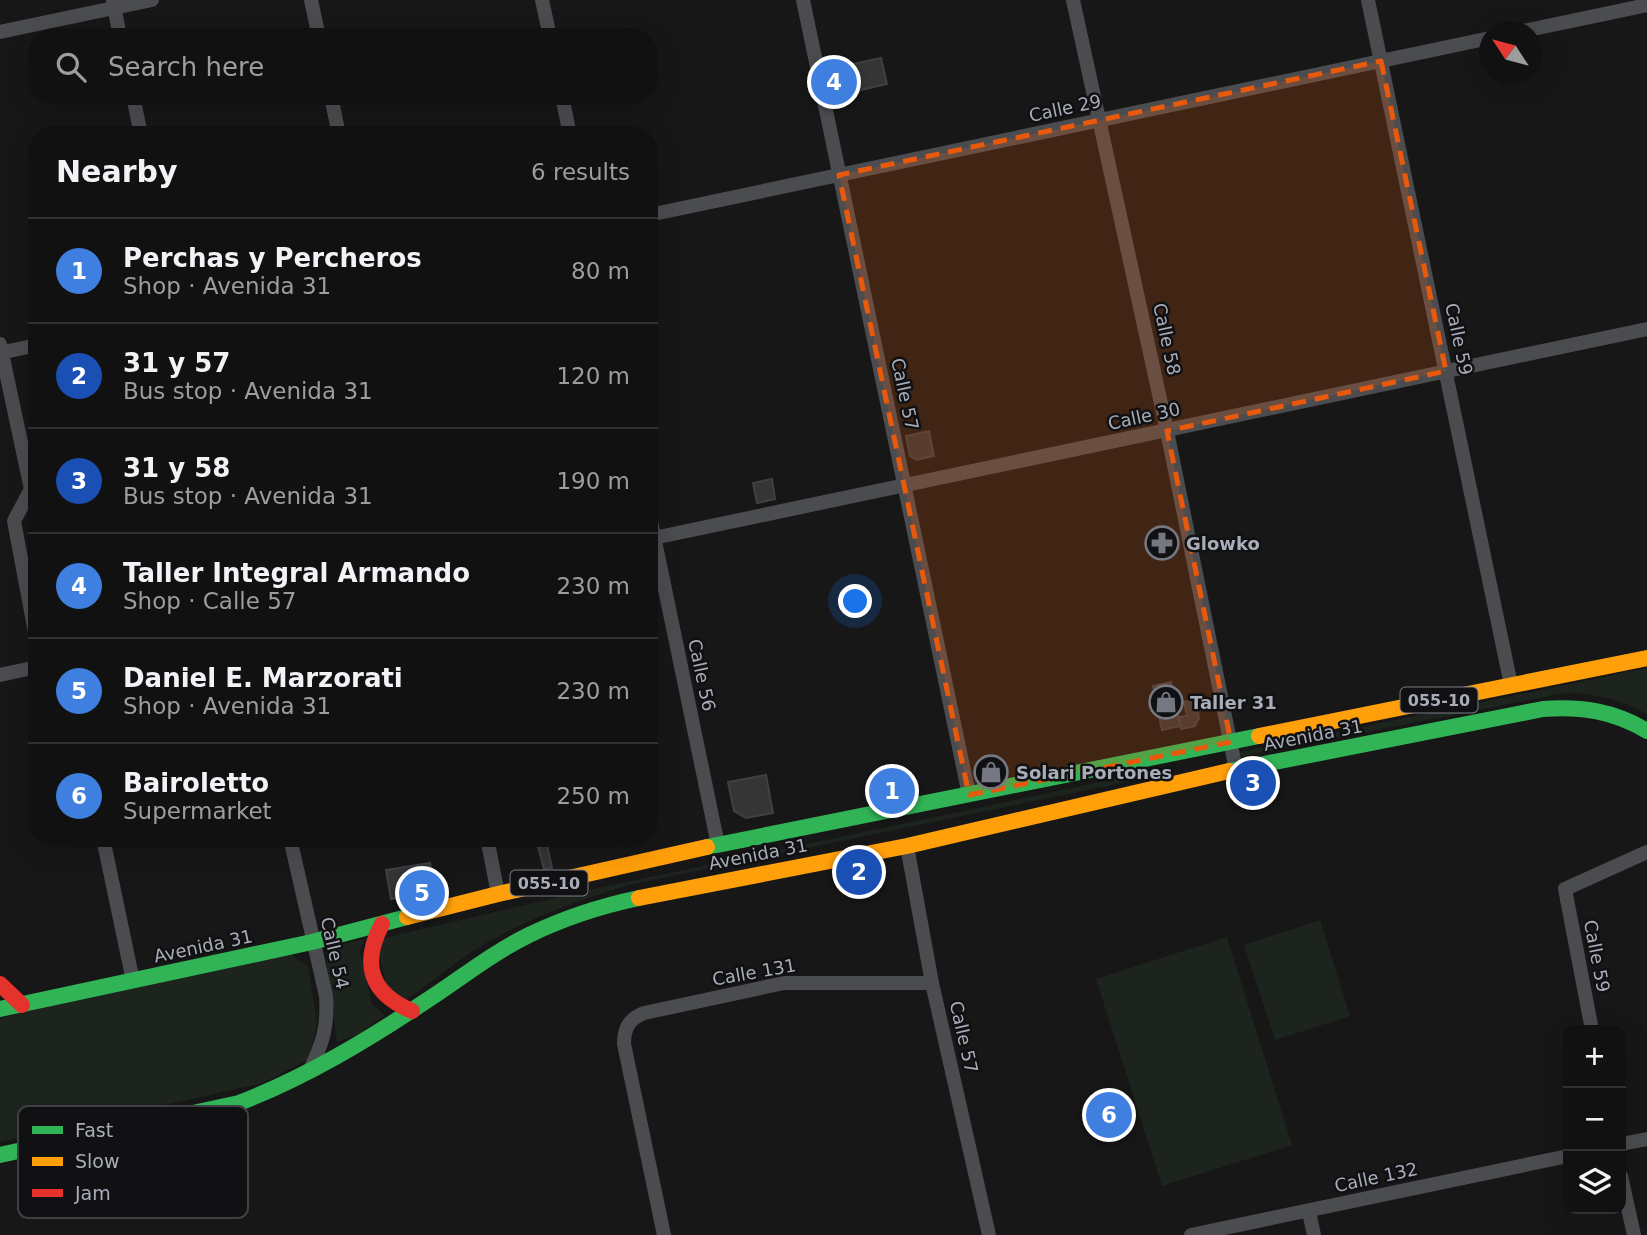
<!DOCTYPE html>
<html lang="en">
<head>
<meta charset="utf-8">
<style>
	:root { --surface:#111; --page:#1e1f1f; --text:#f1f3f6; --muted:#9c9d9f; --line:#303131; --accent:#757880 }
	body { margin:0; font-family:"DejaVu Sans",sans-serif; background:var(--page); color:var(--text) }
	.controls { position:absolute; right:21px; bottom:21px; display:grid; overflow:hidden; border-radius:14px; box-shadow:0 7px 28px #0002 }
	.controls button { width:63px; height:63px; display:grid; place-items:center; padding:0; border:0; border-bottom:2px solid var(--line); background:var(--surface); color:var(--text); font:35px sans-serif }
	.compass { position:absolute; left:1479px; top:21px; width:63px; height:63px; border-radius:50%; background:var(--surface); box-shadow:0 7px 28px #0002; rotate:306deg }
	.you { position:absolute; left:856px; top:602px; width:24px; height:24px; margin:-18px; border:5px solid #fff; border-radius:50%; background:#1a73e8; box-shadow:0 0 0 10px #1a73e833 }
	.badge { display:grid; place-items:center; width:46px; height:46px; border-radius:50%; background:var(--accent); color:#fff; font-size:23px; font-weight:700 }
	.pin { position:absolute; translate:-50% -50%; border:4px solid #fff; box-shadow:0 2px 7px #0006 }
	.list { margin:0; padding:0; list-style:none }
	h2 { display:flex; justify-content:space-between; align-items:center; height:91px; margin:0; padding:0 28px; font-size:30px }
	h2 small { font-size:23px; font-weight:400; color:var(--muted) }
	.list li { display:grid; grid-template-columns:46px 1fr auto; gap:21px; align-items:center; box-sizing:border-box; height:105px; padding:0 28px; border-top:2px solid var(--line) }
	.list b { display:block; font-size:26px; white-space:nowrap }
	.list p { margin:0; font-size:23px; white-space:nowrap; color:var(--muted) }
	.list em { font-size:23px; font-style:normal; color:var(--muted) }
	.icon { flex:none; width:38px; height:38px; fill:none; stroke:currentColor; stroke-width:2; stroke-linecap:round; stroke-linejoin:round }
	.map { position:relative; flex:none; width:1647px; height:1235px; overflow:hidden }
	.search { position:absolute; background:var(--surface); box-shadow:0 7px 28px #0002; left:28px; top:28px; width:630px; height:77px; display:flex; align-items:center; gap:18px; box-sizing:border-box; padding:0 24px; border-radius:28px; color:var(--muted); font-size:26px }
	.panel { position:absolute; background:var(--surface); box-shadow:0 7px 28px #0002; left:28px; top:126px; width:630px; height:721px; border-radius:28px }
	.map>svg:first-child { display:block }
	.green { fill:#1d241e }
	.building { fill:#353536; stroke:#3f4043; stroke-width:2 }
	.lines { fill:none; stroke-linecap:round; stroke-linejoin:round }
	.street { stroke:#4b4c50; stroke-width:14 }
	.fast { stroke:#30b455; stroke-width:16 }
	.slow { stroke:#ff9f0a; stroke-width:16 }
	.jam { stroke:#e5322d; stroke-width:16 }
	.marked { fill:#e8590c; fill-opacity:0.2; stroke:#e8590c; stroke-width:5; stroke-dasharray:14 9; stroke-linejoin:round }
	.labels { text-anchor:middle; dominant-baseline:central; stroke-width:5; stroke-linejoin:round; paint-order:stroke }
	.shield { fill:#111113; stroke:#7b7e86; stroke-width:2 }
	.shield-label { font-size:16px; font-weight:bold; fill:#a8adb8 }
	.street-label { font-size:18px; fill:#a8adb8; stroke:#111113 }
	.poi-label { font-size:18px; font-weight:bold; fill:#a8adb8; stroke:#111113; text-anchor:start }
	.key { fill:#111113; stroke:#3e4045; stroke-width:2 }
	.key-label { font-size:19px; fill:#a8adb8 }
</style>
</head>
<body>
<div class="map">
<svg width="1647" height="1235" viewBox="0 0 1647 1235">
	<rect width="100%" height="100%" fill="#171717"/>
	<!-- green -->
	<g class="green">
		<path d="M1647,668V714C1619,699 1597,694 1565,693L1235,758V753Z"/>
		<path d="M1176,766L1141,779L633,884C577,900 520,921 470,953C448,968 427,985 405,1001L387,987L378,952L384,938L580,892Z"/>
		<polygon points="1320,920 1350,1016 1275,1040 1244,945"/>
		<polygon points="1227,937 1292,1145 1162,1186 1096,979"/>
		<polygon points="364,939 360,952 372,1004 385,1015 359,1034 337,1042 325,948"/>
		<polygon points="288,952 308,967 317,1022 309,1059 263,1083 0,1142 0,1018"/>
	</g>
	<!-- building -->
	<g class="building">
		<polygon points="881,58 887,84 835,96 830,69"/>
		<polygon points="929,431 934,456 916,460 910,456 906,436"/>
		<polygon points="772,479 775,499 757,503 753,483"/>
		<polygon points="1171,682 1180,726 1162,730 1153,686"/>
		<polygon points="1196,699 1199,718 1195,726 1181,729 1179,717 1187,716 1184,702"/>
		<polygon points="999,764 1001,775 986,779 982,775 980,768"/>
		<polygon points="896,765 901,791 884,795 879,769"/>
		<polygon points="766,775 773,813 746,818 734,811 728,782"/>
		<polygon points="547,845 552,868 544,869 538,847"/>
		<polygon points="430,863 435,892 391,899 386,870"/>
	</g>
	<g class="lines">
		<!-- street -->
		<g class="street">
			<polyline points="113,0 120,37"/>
			<polyline points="311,0 319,37"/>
			<polyline points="542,0 550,37"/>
			<polyline points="803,0 969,795"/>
			<polyline points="1073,0 1167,431 1236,770"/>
			<polyline points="1368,0 1511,685"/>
			<polyline points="0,32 152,0"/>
			<polyline points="1519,32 1647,5"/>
			<polyline points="133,96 141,135"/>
			<polyline points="331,96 339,135"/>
			<polyline points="562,96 570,135"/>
			<polyline points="649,215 1490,38"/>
			<polyline points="0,344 31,489 14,521 37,643"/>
			<polyline points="0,353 37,345"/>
			<polyline points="649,512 718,845"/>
			<polyline points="649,539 1647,329"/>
			<polyline points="0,675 37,667"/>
			<polyline points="103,838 133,981"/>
			<path d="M290,838L326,996C328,1027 323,1042 310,1070"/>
			<polyline points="487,838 498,894"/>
			<polyline points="907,846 932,983 989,1235"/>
			<polyline points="1592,1030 1565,889 1647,852"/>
			<polyline points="1621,1144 1647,1139"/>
			<polyline points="1621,1176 1634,1235"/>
			<polyline points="1309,1212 1314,1235"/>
			<path d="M664,1235L624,1044C624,1028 629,1019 644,1013L784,983H932"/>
			<polyline points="1191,1235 1568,1156"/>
		</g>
		<!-- fast -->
		<g class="fast">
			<path d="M1229,771L1543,709C1581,706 1614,711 1647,731"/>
			<polyline points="707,847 1259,736"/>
			<polyline points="0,1009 312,942 407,917"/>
			<path d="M0,1155L239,1103C306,1077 366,1041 426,1001C460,979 492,953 529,935C564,918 601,906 639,898"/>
		</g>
		<!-- slow -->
		<g class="slow">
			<polyline points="1259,736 1647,658"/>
			<polyline points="639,898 907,846 1229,771"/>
			<polyline points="407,917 498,894 707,847"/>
		</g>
		<!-- jam -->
		<g class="jam">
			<path d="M382,924C361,964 370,993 412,1011"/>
			<polyline points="0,984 22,1005"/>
		</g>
	</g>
	<!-- marked area -->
	<path class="marked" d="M1381,61L1446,371L1167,431L1231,742L969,795L839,175Z"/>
	<!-- icons -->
	<defs>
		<symbol id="pharmacy-ring" viewBox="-11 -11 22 22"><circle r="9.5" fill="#111113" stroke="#757880" stroke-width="1.5"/><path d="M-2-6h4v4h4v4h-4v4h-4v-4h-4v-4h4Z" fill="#757880"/></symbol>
		<symbol id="shop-ring" viewBox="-11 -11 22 22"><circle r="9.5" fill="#111113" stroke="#757880" stroke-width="1.5"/><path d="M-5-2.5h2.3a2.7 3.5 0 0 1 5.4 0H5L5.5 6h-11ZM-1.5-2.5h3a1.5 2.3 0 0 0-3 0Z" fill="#757880"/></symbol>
	</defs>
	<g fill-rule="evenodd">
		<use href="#pharmacy-ring" x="1143" y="524" width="38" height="38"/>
		<use href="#shop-ring" x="1147" y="683" width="38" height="38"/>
		<use href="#shop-ring" x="972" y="753" width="38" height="38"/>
	</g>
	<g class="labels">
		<!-- shield labels -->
		<g class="shield">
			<rect x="1400.5" y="687.5" width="77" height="25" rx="5"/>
			<rect x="510.5" y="870.5" width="77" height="25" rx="5"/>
		</g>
		<g class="shield-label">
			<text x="1439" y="700">055-10</text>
			<text x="549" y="883">055-10</text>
		</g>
		<!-- street labels -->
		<g class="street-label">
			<text transform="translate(1065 108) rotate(-12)">Calle 29</text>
			<text transform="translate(1167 339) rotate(78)">Calle 58</text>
			<text transform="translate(1459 339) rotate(78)">Calle 59</text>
			<text transform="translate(905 394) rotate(78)">Calle 57</text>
			<text transform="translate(1144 416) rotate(-12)">Calle 30</text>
			<text transform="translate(702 675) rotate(78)">Calle 56</text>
			<text transform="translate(1313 735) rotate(-11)">Avenida 31</text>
			<text transform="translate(758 854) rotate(-11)">Avenida 31</text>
			<text transform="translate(203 946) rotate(-12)">Avenida 31</text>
			<text transform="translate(335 953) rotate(77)">Calle 54</text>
			<text transform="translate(1597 956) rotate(79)">Calle 59</text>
			<text transform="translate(754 972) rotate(-10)">Calle 131</text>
			<text transform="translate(964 1037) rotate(77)">Calle 57</text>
			<text transform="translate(1376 1177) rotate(-12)">Calle 132</text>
		</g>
		<!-- poi labels -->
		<g class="poi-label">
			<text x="1186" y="543">Glowko</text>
			<text x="1190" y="702">Taller 31</text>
			<text x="1016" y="772">Solari Portones</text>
		</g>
	</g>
	<!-- legend -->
	<rect x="18" y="1106" width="230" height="112" rx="10" class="key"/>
	<rect x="32" y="1126" width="31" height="8" fill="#30b455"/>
	<rect x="32" y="1157" width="31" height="9" fill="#ff9f0a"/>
	<rect x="32" y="1189" width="31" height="8" fill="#e5322d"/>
	<g class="key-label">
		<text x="75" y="1137">Fast</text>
		<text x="75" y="1168">Slow</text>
		<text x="75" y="1200">Jam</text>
	</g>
</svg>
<div class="controls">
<button>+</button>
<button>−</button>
<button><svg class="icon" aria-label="layers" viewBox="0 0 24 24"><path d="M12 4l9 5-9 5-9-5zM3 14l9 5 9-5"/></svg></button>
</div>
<svg class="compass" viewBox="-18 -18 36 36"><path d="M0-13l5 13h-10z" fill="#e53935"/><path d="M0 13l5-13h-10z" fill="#9c9d9f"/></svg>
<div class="you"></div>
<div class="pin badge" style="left:892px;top:791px;background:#3f7fe0">1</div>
<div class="pin badge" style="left:859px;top:872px;background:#1a4fb4">2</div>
<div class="pin badge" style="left:1253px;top:783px;background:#1a4fb4">3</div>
<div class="pin badge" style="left:834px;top:82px;background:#3f7fe0">4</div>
<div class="pin badge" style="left:422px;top:893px;background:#3f7fe0">5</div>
<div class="pin badge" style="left:1109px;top:1115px;background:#3f7fe0">6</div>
<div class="search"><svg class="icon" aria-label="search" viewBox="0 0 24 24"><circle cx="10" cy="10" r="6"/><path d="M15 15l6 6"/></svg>Search here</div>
<section class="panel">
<h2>Nearby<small>6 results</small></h2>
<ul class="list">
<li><span class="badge" style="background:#3f7fe0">1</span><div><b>Perchas y Percheros</b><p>Shop · Avenida 31</p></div><em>80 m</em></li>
<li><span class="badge" style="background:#1a4fb4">2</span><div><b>31 y 57</b><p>Bus stop · Avenida 31</p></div><em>120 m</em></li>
<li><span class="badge" style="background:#1a4fb4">3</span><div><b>31 y 58</b><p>Bus stop · Avenida 31</p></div><em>190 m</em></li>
<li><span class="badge" style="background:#3f7fe0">4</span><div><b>Taller Integral Armando</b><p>Shop · Calle 57</p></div><em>230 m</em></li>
<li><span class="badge" style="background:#3f7fe0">5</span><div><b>Daniel E. Marzorati</b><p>Shop · Avenida 31</p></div><em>230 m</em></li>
<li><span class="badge" style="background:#3f7fe0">6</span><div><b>Bairoletto</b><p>Supermarket</p></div><em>250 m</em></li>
</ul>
</section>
</div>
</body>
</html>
